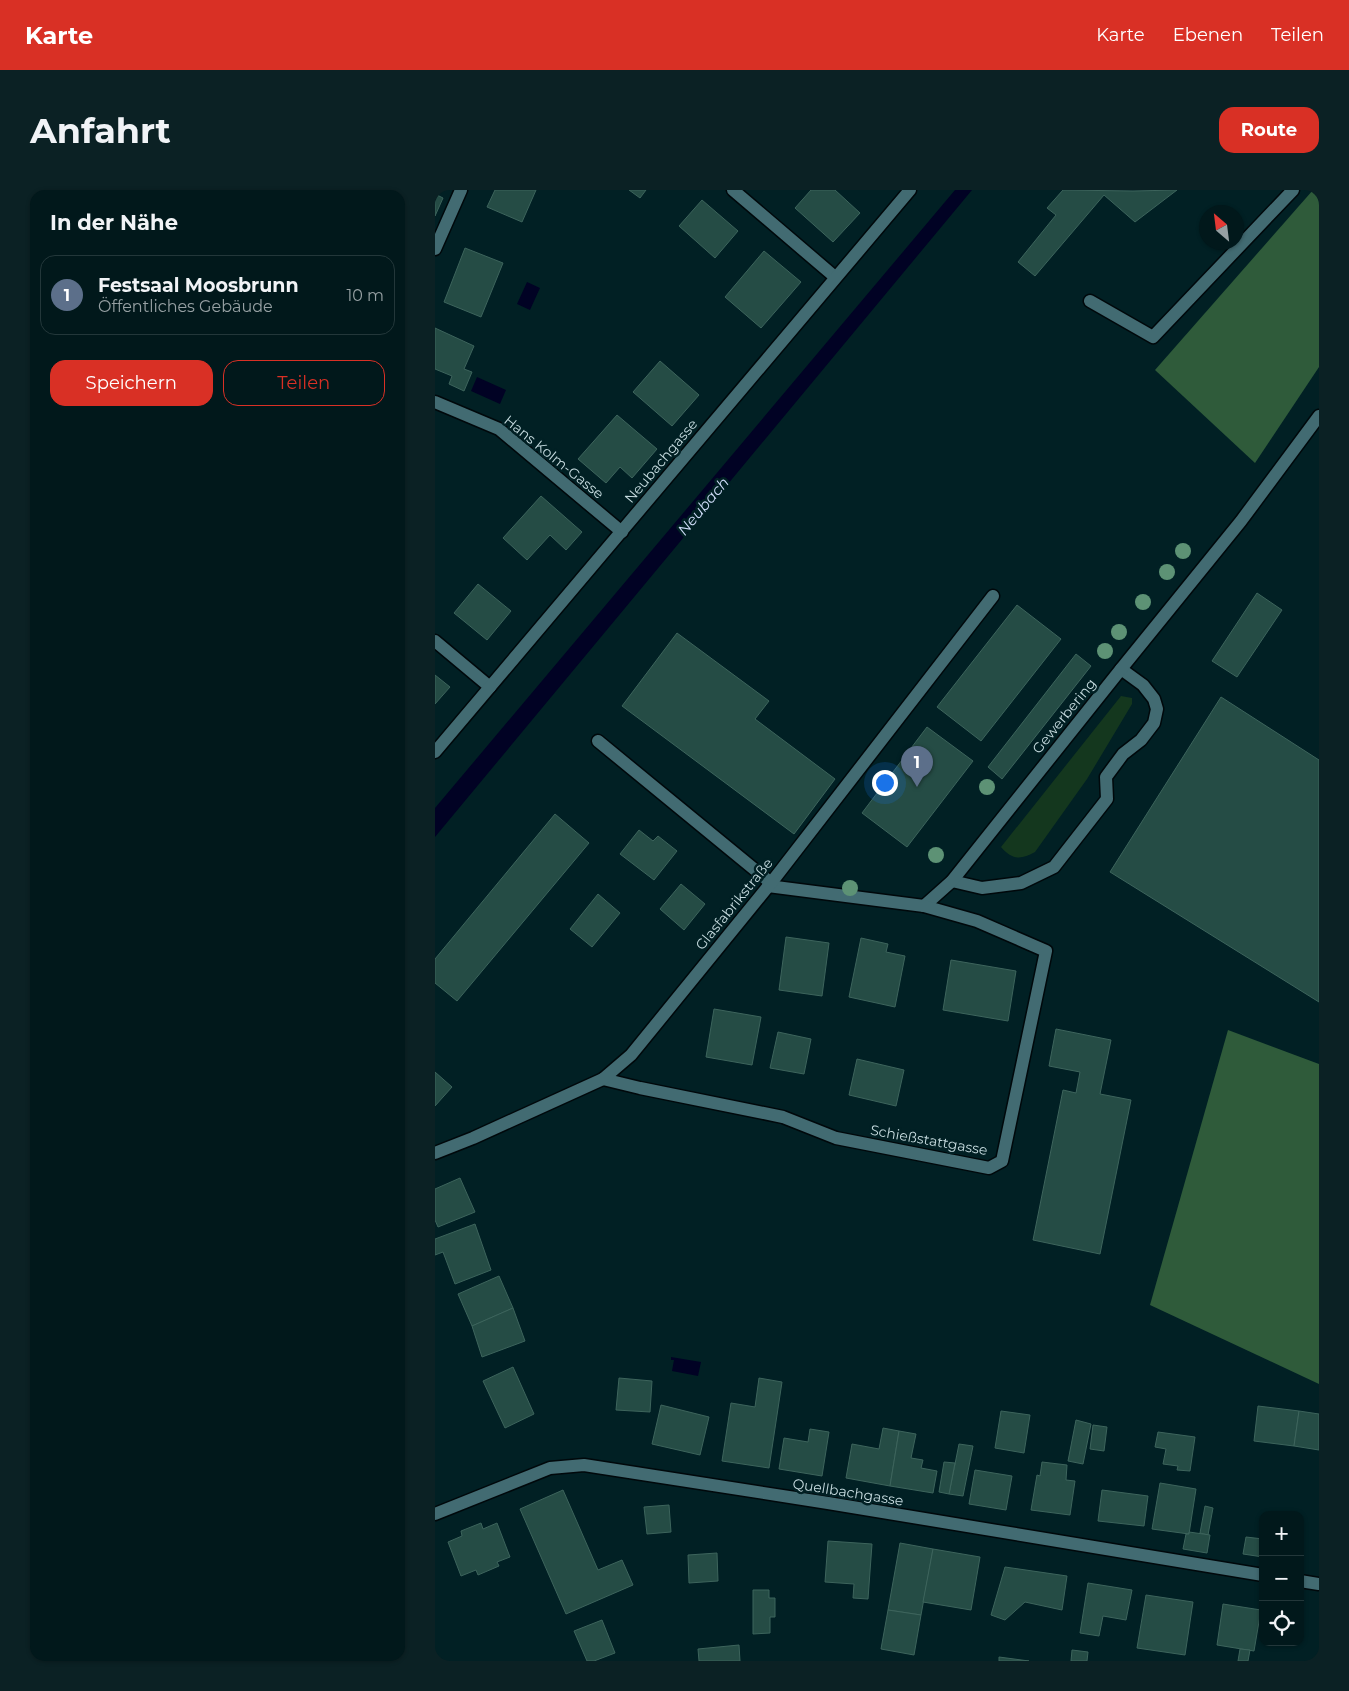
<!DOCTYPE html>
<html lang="de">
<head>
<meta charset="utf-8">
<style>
	:root { --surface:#01181b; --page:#0b2124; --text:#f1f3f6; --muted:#96a0a3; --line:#23373a; --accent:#d93025 }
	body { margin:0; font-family:Montserrat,sans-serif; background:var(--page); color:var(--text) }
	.controls { position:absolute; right:15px; bottom:15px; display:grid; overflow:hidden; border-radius:10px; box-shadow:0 1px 4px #0004 }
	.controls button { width:45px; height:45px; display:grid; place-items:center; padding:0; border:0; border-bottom:1px solid var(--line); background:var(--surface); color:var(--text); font:25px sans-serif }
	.compass { position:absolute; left:764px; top:15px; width:45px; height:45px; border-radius:50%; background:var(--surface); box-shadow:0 1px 4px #0004; rotate:332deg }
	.you { position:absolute; left:449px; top:592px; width:18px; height:18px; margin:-12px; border:4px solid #fff; border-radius:50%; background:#1a73e8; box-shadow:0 0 0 8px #1a73e833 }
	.badge { display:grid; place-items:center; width:32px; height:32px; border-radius:50%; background:var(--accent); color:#fff; font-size:16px; font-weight:700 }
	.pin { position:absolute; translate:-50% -41px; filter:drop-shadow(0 1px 2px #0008) }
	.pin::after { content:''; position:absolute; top:26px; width:18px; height:15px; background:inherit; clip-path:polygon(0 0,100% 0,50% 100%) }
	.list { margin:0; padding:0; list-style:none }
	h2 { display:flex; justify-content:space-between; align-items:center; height:65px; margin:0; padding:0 20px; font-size:21px }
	h2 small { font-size:16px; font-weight:400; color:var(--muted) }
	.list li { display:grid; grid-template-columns:32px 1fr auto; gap:15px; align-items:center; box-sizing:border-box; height:80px; margin:0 10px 10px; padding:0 10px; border:1px solid var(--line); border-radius:15px }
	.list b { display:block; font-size:19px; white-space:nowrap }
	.list p { margin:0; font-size:16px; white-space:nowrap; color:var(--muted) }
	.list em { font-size:16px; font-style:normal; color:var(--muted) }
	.actions { display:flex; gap:10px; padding:15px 20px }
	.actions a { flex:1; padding:11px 0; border:1px solid var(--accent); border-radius:15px; text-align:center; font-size:18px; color:var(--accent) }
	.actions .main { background:var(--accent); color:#fff }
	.icon { flex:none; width:28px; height:28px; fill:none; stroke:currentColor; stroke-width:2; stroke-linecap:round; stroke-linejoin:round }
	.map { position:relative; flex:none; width:884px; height:1471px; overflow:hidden; border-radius:15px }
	header { display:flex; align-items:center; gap:30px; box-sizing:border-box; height:70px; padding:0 25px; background:var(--accent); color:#fff }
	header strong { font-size:24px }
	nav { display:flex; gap:28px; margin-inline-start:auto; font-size:18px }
	.intro { display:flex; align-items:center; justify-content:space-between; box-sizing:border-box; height:120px; padding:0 30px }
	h1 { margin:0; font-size:35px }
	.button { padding:12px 22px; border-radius:15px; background:var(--accent); color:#fff; font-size:18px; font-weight:700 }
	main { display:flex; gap:30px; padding:0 30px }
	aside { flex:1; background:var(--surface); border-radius:15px; box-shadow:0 1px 4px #0004 }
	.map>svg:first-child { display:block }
	.green { fill:#14371e }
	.forest { fill:#2f5b3a }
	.water { fill:#010224 }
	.building { fill:#254c45; stroke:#3d645c }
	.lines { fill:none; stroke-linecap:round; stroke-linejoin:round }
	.minor-casing { stroke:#00080b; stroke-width:15 }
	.minor { stroke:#426b72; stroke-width:12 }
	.tree { fill:#5d9275 }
	.labels { text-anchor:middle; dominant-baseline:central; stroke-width:5; stroke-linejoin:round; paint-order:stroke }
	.street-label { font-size:14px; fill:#c5dade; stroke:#012024 }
	.water-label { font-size:15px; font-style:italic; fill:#cfdcf8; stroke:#012024 }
</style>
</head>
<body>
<header>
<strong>Karte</strong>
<nav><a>Karte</a><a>Ebenen</a><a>Teilen</a></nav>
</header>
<div class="intro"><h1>Anfahrt</h1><a class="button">Route</a></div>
<main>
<aside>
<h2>In der Nähe<small></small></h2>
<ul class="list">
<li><span class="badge" style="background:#5c6f8a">1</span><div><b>Festsaal Moosbrunn</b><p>Öffentliches Gebäude</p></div><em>10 m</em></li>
</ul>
<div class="actions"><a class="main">Speichern</a><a>Teilen</a></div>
</aside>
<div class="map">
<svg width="884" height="1471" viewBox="0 0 884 1471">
	<rect width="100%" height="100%" fill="#012024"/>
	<!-- green -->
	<path class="green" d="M686,506L697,508V514L652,589L600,662C586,670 577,670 566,657Z"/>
	<!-- forest -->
	<g class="forest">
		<polygon points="878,0 884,4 884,177 820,273 720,180"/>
		<polygon points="793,840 884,874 884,1194 715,1115"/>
	</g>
	<!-- water -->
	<g class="water">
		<polygon points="520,0 537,0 0,647 0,618"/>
		<polygon points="92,92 105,98 95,120 82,114"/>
		<polygon points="42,187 71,200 65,214 36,201"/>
		<polygon points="236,1167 266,1172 263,1186 237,1181 239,1170 236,1170"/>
	</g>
	<!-- building -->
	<g class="building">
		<polygon points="60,0 101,0 87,32 52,17"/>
		<polygon points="194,0 211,0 205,8"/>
		<polygon points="376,0 400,0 425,23 398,52 360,18"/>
		<polygon points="628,0 698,1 742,0 700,32 669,5 600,86 583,72 621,25 612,18"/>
		<polygon points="0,4 8,8 0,26"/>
		<polygon points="267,10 303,41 280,68 244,36"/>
		<polygon points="30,58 68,73 46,127 9,112"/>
		<polygon points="329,61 366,92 326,138 290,107"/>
		<polygon points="0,138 39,156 29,179 37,182 29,201 14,194 17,186 0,179"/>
		<polygon points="225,171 264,205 237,236 198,202"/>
		<polygon points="182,225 222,259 197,288 185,277 171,293 143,269"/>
		<polygon points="106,306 147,342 131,360 115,345 92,370 68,348"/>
		<polygon points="43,394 76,421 52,450 19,423"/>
		<polygon points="822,403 847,420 802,487 777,471"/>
		<polygon points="582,415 626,449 546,551 502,517"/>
		<polygon points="242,443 334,511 320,529 400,589 359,644 187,516"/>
		<polygon points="641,464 656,476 567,589 553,577"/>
		<polygon points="0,485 15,497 0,514"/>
		<polygon points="786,507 884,570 884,812 675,682"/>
		<polygon points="492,537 538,571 472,657 427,623"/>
		<polygon points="120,624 154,653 22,811 0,793 0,769"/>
		<polygon points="204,640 218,651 223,646 242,661 219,690 185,664"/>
		<polygon points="246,694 270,714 249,740 225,719"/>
		<polygon points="163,704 185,723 157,757 135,739"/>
		<polygon points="351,747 394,753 387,806 344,800"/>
		<polygon points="426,748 453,754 451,762 470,766 460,817 414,807"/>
		<polygon points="516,770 581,781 573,831 508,820"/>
		<polygon points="279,819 326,827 317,875 271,867"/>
		<polygon points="621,839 676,850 665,904 696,910 665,1064 598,1050 628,900 641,903 645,882 614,876"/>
		<polygon points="343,842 376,849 369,884 335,878"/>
		<polygon points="422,869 469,880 461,916 414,905"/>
		<polygon points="0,882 17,897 0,916"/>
		<polygon points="25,988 40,1022 3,1037 0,1030 0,999"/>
		<polygon points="40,1034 56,1080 20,1094 8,1062 0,1065 0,1049"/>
		<polygon points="64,1086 78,1118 37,1136 23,1104"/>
		<polygon points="78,1118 90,1151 47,1167 37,1136"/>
		<polygon points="78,1177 99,1224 70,1238 48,1191"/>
		<polygon points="184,1188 217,1191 215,1222 181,1220"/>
		<polygon points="324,1188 347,1192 334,1278 287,1271 296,1213 320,1217"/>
		<polygon points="226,1215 274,1227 265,1265 217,1254"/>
		<polygon points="823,1216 864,1221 859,1256 819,1251"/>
		<polygon points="566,1221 595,1225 589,1263 560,1258"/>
		<polygon points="864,1221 884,1224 884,1260 859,1256"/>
		<polygon points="641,1230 656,1234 648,1274 633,1271"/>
		<polygon points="658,1235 672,1237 669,1261 655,1259"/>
		<polygon points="448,1238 464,1241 455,1296 411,1288 417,1254 444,1259"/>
		<polygon points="375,1239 394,1242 387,1286 344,1279 349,1248 373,1252"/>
		<polygon points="464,1241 481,1244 476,1268 488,1270 486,1278 502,1281 498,1303 455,1296"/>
		<polygon points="723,1242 760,1247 755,1281 742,1280 743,1276 728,1274 731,1259 720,1257"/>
		<polygon points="524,1254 538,1256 528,1306 514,1304"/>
		<polygon points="509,1272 520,1273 514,1304 504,1302"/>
		<polygon points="607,1272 632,1275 631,1290 640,1291 635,1325 596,1320 602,1285 605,1286"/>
		<polygon points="540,1280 577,1286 571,1320 534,1314"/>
		<polygon points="725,1293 761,1299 754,1344 717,1339"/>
		<polygon points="128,1300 163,1380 187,1370 198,1395 131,1424 85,1319"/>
		<polygon points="667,1300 713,1306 709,1336 663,1331"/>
		<polygon points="234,1315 236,1342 212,1344 209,1317"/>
		<polygon points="770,1316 778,1318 773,1345 765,1343"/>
		<polygon points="46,1333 48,1339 62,1333 75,1367 62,1372 64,1376 43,1385 41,1380 26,1386 13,1352 27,1346 26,1341"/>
		<polygon points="754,1342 775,1345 772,1363 748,1359 751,1344 754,1344"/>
		<polygon points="811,1347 828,1349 828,1367 808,1364"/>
		<polygon points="393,1351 437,1354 433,1409 418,1408 419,1394 390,1392"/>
		<polygon points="465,1353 498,1359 486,1425 453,1420"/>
		<polygon points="498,1359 545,1367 536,1420 488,1412"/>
		<polygon points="282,1363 283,1391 254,1393 253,1365"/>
		<polygon points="570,1377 632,1386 627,1420 590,1412 570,1430 556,1425"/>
		<polygon points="653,1393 697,1400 691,1430 668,1426 664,1446 645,1443"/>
		<polygon points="318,1400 334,1400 334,1408 340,1408 340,1427 335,1427 335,1443 318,1444"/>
		<polygon points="711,1405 758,1412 750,1465 702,1458"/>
		<polygon points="788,1414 826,1420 819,1461 782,1455"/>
		<polygon points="453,1420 486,1425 479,1465 446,1459"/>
		<polygon points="167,1430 180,1463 159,1471 152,1471 139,1441"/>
		<polygon points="304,1455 305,1471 264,1471 263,1459"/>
		<polygon points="805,1459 815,1460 813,1471 803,1471"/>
		<polygon points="637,1460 653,1462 652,1471 636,1471"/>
		<polygon points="564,1467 594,1471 564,1471"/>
	</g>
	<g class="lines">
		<defs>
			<g id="minor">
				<polyline points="298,0 400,87"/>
				<polyline points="0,59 26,0"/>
				<polyline points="655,111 718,147 858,0"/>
				<polyline points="0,212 64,239 187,342"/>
				<polyline points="0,451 55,497"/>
				<polyline points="163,551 336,693"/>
				<polyline points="0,562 475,0"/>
				<polyline points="517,691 547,698 586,693 619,677 672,609 671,587 688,564 706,550 719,533 722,519 719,509 708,495 686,479"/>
				<polyline points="489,716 517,691 686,479 806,331 884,226"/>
				<polyline points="168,889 205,898 348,927 401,948 554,978 567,971 611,761 542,731 489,716 333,696"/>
				<polyline points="0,963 38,948 168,889 196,865 336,693 558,406"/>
				<polyline points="0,1324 115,1278 149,1275 393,1313 828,1385"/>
				<polyline points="865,1391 884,1394"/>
			</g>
		</defs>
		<!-- minor casing -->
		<use href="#minor" class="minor-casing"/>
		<!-- minor -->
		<use href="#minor" class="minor"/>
	</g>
	<!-- trees -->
	<g class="tree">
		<circle cx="748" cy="361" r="8"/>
		<circle cx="732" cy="382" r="8"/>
		<circle cx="708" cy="412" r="8"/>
		<circle cx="684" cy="442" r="8"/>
		<circle cx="670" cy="461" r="8"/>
		<circle cx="552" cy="597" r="8"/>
		<circle cx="501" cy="665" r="8"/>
		<circle cx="415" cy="698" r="8"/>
	</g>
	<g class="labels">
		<!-- street labels -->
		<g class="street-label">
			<text transform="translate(119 267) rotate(39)">Hans Kolm-Gasse</text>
			<text transform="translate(226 271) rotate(-50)">Neubachgasse</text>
			<text transform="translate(629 526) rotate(-51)">Gewerbering</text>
			<text transform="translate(299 714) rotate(-51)">Glasfabrikstraße</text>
			<text transform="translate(494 950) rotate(10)">Schießstattgasse</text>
			<text transform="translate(413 1302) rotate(9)">Quellbachgasse</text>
		</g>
		<!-- water labels -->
		<g class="water-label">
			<text transform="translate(268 316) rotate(-50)">Neubach</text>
		</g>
	</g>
</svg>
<div class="controls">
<button>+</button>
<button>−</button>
<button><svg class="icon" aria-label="locate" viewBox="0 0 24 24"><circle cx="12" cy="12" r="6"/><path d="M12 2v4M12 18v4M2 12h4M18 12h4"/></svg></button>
</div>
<svg class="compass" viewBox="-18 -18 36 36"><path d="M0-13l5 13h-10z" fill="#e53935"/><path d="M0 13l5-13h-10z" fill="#96a0a3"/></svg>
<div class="you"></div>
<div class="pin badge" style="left:482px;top:597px;background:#5c6f8a">1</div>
</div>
</main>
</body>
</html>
